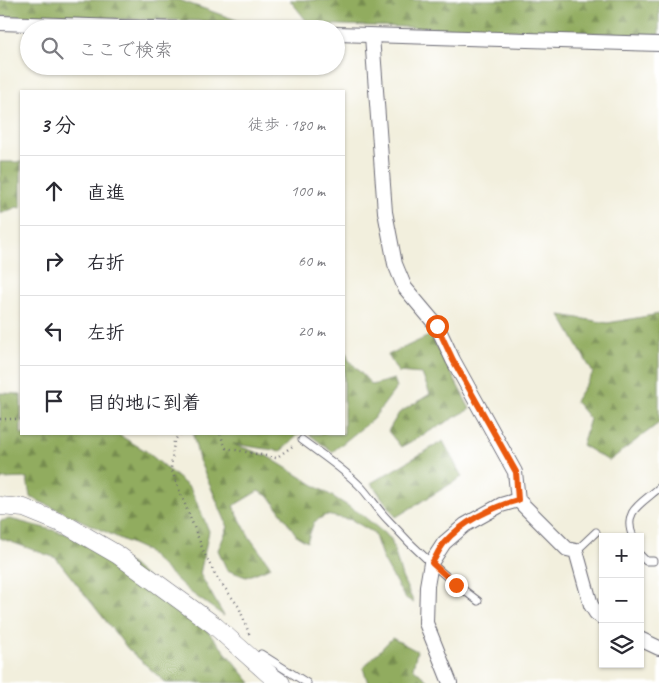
<!DOCTYPE html>
<html lang="ja">
<head>
<meta charset="utf-8">
<style>
	:root { --surface:#fff; --page:#f7f7f7; --text:#2b2b33; --muted:#7c7c81; --line:#e1e1e2 }
	body { margin:0; font-family:Caveat,"Klee One",sans-serif; background:var(--page); color:var(--text) }
	.controls { position:absolute; right:15px; bottom:15px; display:grid; overflow:hidden; border-radius:0px; box-shadow:0 1px 4px #0004 }
	.controls button { width:45px; height:45px; display:grid; place-items:center; padding:0; border:0; border-bottom:1px solid var(--line); background:var(--surface); color:var(--text); font:25px sans-serif }
	.stop { position:absolute; width:15px; height:15px; margin:-11px; border:4px solid #ea580c; border-radius:50%; background:#fff }
	.stop.end { background:#ea580c; border-color:#fff; box-shadow:0 1px 5px #0008 }
	.list { margin:0; padding:0; list-style:none }
	h2 { display:flex; justify-content:space-between; align-items:center; height:65px; margin:0; padding:0 20px; font-size:21px }
	h2 small { font-size:16px; font-weight:400; color:var(--muted) }
	.list li { display:grid; grid-template-columns:32px 1fr auto; gap:15px; align-items:center; box-sizing:border-box; height:70px; padding:0 20px; border-top:1px solid var(--line) }
	.list b { display:block; font-size:19px; white-space:nowrap }
	.list em { font-size:16px; font-style:normal; color:var(--muted) }
	.icon { flex:none; width:28px; height:28px; fill:none; stroke:currentColor; stroke-width:2; stroke-linecap:round; stroke-linejoin:round }
	.map { position:relative; flex:none; width:659px; height:683px; overflow:hidden }
	.search { position:absolute; background:var(--surface); box-shadow:0 1px 4px #0004; left:20px; top:20px; width:325px; height:55px; display:flex; align-items:center; gap:12px; box-sizing:border-box; padding:0 18px; border-radius:28px; color:var(--muted); font-size:19px }
	.panel { position:absolute; background:var(--surface); box-shadow:0 1px 4px #0004; left:20px; top:90px; width:325px; height:345px; border-radius:0px }
	.map>svg:first-child { display:block }
	.forest { fill:url(#forest-firs); stroke:#5a674c }
	.lines { fill:none; stroke-linecap:round; stroke-linejoin:round }
	.service-casing { stroke:#6b6a74; stroke-width:9 }
	.minor-casing { stroke:#6b6a74; stroke-width:16 }
	.tertiary-casing { stroke:#6b6a74; stroke-width:19 }
	.path { stroke:#6b6a74; stroke-width:2.5; stroke-dasharray:1 4; stroke-linecap:butt }
	.service { stroke:#fff; stroke-width:7 }
	.minor { stroke:#fff; stroke-width:14 }
	.tertiary { stroke:#fff; stroke-width:18 }
	.route { stroke:#ea580c; stroke-width:6 }
</style>
</head>
<body>
<div class="map">
<svg width="659" height="683" viewBox="0 0 659 683">
	<defs>
		<pattern id="forest-firs" width="22" height="20" patternUnits="userSpaceOnUse" patternTransform="scale(1.25)"><rect width="22" height="20" fill="#91ac5e"/><path d="M5 1l3.5 6h-7zM16 11l3.5 6h-7z" fill="#768c4f"/></pattern>
	</defs>
	<rect width="100%" height="100%" fill="#fff"/>
	<filter id="ink" filterUnits="userSpaceOnUse"><feTurbulence type="fractalNoise" baseFrequency=".02" numOctaves="2"/><feDisplacementMap in="SourceGraphic" scale="10" xChannelSelector="R" yChannelSelector="G"/><feConvolveMatrix kernelMatrix="1 2 1 2 8 2 1 2 1" color-interpolation-filters="sRGB"/></filter>
	<filter id="wash" filterUnits="userSpaceOnUse"><feTurbulence type="fractalNoise" baseFrequency=".0096" numOctaves="4" result="noise"/><feDisplacementMap in="SourceGraphic" scale="20" xChannelSelector="R" yChannelSelector="G"/><feGaussianBlur stdDeviation="1.12" result="paint"/><feColorMatrix in="noise" values="0 0 0 0 0 0 0 0 0 0 0 0 0 0 0 0 0 1.4 0 .05"/><feComposite in="paint" operator="in"/></filter>
	<g filter="url(#wash)">
		<rect width="100%" height="100%" fill="#f2efdd"/>
		<!-- forest -->
		<g class="forest">
			<polygon points="0,0 179,0 242,22 0,16"/>
			<polygon points="290,0 659,0 659,35 309,24"/>
			<polygon points="0,162 21,162 21,208 17,207 0,214"/>
			<polygon points="659,314 659,423 609,461 582,445 590,419 575,401 593,373 560,315 608,323"/>
			<polygon points="431,335 470,409 401,447 388,431 399,413 430,394 422,374 398,372 388,355"/>
			<polygon points="344,345 348,359 372,385 394,379 397,387 373,419 332,452 309,434 344,434"/>
			<polygon points="0,393 21,394 21,434 117,434 146,451 190,488 198,505 209,531 200,574 224,616 190,592 145,550 30,497 27,478 1,479 0,482"/>
			<polygon points="193,434 299,434 281,451 233,444 267,456 361,514 391,539 402,577 414,603 404,597 383,559 374,533 352,520 326,515 314,522 307,542 297,536 270,497 258,491 233,506 250,538 271,567 246,577 227,570 218,550 228,527 199,460"/>
			<polygon points="443,441 462,477 396,517 371,483"/>
			<polygon points="10,519 64,533 130,563 206,629 251,683 166,683 128,649 56,558 0,538 0,521"/>
			<polygon points="392,638 417,651 413,668 430,683 368,683 363,668"/>
		</g>
	</g>
	<g filter="url(#ink)">
		<g class="lines">
			<defs>
				<g id="service">
					<path d="M302,440C322,455 344,469 361,487C371,498 378,510 388,520C415,550 446,578 478,601"/>
					<path d="M633,537C622,511 641,504 659,488"/>
					<polyline points="576,551 596,532"/>
					<polyline points="640,555 646,561 653,561"/>
					<polyline points="261,654 307,683"/>
				</g>
				<g id="minor">
					<polyline points="0,23 180,29"/>
					<polyline points="336,34 659,44"/>
					<polyline points="372,36 385,212 395,264 405,288 437,326 453,360 515,472 518,500 567,549 576,551 591,605 596,613 603,618"/>
					<polyline points="640,639 659,648"/>
					<polyline points="450,683 426,623 427,586 431,563 444,543 465,525 501,505 518,500"/>
				</g>
				<polyline id="tertiary" points="0,506 24,508 68,526 118,555 214,625 271,676 281,683"/>
			</defs>
			<!-- service casing -->
			<use href="#service" class="service-casing"/>
			<!-- minor casing -->
			<use href="#minor" class="minor-casing"/>
			<!-- tertiary casing -->
			<use href="#tertiary" class="tertiary-casing"/>
			<!-- path -->
			<g class="path">
				<polyline points="0,419 21,419"/>
				<polyline points="180,434 174,441 171,469 205,555 216,576 239,607 250,636"/>
				<polyline points="220,434 226,448 276,458 294,445"/>
			</g>
			<!-- service -->
			<use href="#service" class="service"/>
			<!-- minor -->
			<use href="#minor" class="minor"/>
			<!-- tertiary -->
			<use href="#tertiary" class="tertiary"/>
		</g>
	</g>
	<g class="lines" filter="url(#ink)">
		<!-- route -->
		<path class="route" d="M437,326L453,360L516,472L518,500C492,507 462,522 444,543C439,549 436,557 432,563L456,585"/>
	</g>
</svg>
<div class="controls">
<button>+</button>
<button>−</button>
<button><svg class="icon" aria-label="layers" viewBox="0 0 24 24"><path d="M12 4l9 5-9 5-9-5zM3 14l9 5 9-5"/></svg></button>
</div>
<div class="stop" style="left:437px;top:326px"></div>
<div class="stop end" style="left:456px;top:585px"></div>
<div class="search"><svg class="icon" aria-label="search" viewBox="0 0 24 24"><circle cx="10" cy="10" r="6"/><path d="M15 15l6 6"/></svg>ここで検索</div>
<section class="panel">
<h2>3 分<small>徒歩 · 180 m</small></h2>
<ul class="list">
<li><svg class="icon" aria-label="ahead" viewBox="0 0 24 24"><path d="M12 20V5M6 11l6-6 6 6"/></svg><div><b>直進</b></div><em>100 m</em></li>
<li><svg class="icon" aria-label="right" viewBox="0 0 24 24"><path d="M7 20v-9h11M14 6l5 5-5 5"/></svg><div><b>右折</b></div><em>60 m</em></li>
<li><svg class="icon" aria-label="left" viewBox="0 0 24 24"><path d="M17 20v-9H6M10 6l-5 5 5 5"/></svg><div><b>左折</b></div><em>20 m</em></li>
<li><svg class="icon" aria-label="arrive" viewBox="0 0 24 24"><path d="M6 21V4h12l-3 4 3 4H6"/></svg><div><b>目的地に到着</b></div></li>
</ul>
</section>
</div>
</body>
</html>
